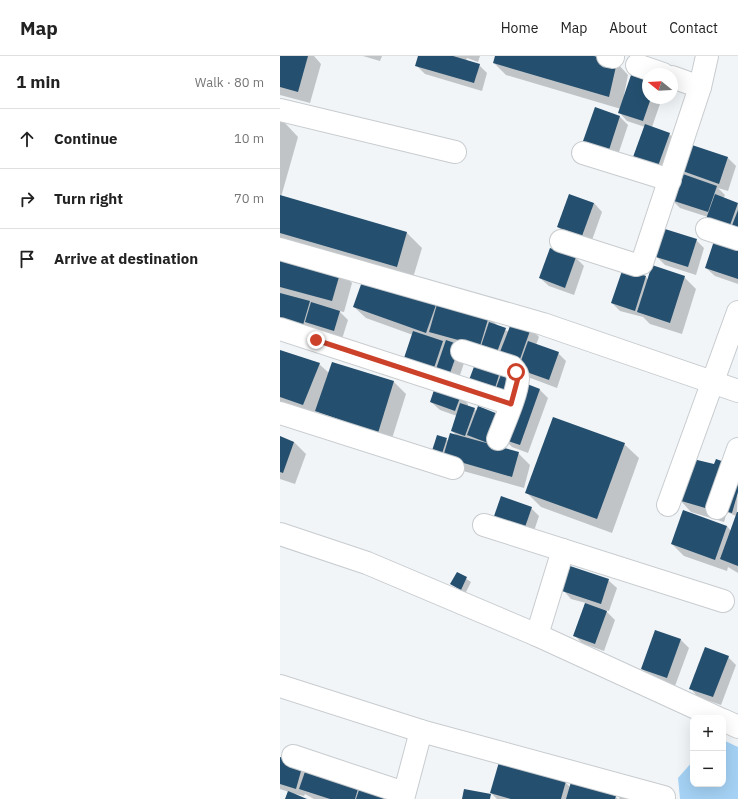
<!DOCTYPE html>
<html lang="en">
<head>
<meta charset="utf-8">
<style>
	:root { --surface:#fff; --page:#f2f2f2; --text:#222; --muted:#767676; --line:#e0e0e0 }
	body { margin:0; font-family:"IBM Plex Sans",sans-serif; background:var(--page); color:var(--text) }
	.controls { position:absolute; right:12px; bottom:12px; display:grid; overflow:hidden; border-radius:8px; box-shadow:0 4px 16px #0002 }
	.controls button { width:36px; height:36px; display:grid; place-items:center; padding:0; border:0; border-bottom:1px solid var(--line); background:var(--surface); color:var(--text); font:20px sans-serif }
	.compass { position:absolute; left:362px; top:12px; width:36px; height:36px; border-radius:50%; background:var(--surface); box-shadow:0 4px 16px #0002; rotate:288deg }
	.stop { position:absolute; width:12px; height:12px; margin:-9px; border:3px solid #cc412a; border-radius:50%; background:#fff }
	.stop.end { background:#cc412a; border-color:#fff; box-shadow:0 1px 4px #0008 }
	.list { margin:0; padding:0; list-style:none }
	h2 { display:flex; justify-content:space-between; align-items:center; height:52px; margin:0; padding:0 16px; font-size:17px }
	h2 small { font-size:13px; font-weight:400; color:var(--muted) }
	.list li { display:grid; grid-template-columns:26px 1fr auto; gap:12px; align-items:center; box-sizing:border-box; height:60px; padding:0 16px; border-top:1px solid var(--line) }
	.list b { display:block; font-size:15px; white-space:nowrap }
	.list em { font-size:13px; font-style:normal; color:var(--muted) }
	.icon { flex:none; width:22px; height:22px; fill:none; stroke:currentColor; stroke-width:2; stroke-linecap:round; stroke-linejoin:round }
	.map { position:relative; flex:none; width:458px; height:743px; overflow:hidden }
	header { display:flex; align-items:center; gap:24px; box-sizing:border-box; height:56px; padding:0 20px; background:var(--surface); border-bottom:1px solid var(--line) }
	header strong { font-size:19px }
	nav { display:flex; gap:22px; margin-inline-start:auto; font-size:14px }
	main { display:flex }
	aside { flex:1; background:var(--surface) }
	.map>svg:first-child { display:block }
	.green { fill:#a4d1f4 }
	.shadow { fill:#0003 }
	.building { fill:#244f6e }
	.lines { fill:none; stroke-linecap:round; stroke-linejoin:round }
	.minor-casing { stroke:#c8cccf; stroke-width:24 }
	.minor { stroke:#fff; stroke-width:22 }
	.route { stroke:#cc412a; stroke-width:5 }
</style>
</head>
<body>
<header>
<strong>Map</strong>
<nav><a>Home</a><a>Map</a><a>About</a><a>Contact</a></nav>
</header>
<main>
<aside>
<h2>1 min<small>Walk · 80 m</small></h2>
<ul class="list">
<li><svg class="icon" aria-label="ahead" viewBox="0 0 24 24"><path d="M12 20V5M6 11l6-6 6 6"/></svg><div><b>Continue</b></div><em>10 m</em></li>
<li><svg class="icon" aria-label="right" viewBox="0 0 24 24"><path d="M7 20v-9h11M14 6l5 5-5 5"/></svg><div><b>Turn right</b></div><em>70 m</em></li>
<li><svg class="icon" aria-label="arrive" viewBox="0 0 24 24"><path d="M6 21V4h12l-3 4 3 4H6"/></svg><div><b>Arrive at destination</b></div></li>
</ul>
</aside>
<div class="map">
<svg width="458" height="743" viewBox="0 0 458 743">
	<rect width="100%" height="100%" fill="#f1f5f8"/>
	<!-- green -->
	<polygon class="green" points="443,684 458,691 458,743 400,743 398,722 413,705 413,728 443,728"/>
	<!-- shadow -->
	<g class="shadow">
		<polygon points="0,0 34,0 41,8 30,47 0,39"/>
		<polygon points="83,0 102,0 100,5"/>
		<polygon points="139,0 200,0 198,6 187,2 186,5 199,9 207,17 202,35 145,18 136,9"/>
		<polygon points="216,0 310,0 337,7 348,19 344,39 345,39 368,26 368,42 382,42 372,71 389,78 398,86 387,117 363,109 365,71 347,65 339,56 341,53 226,19 214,7"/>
		<polygon points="316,53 340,61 348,69 337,102 313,93 304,85"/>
		<polygon points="0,65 4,66 18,81 1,141 127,177 142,192 132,225 0,187"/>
		<polygon points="406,88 448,102 456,110 448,135 438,132 445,139 443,143 458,148 458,178 428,161 400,152 392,144 405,120 398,113"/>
		<polygon points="314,147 322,156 311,187 287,179 278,171"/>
		<polygon points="416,184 424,192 416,219 385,209 377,201"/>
		<polygon points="458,190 458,228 435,220 426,212"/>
		<polygon points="271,193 296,202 304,210 294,239 269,230 260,222"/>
		<polygon points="0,197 60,215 72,227 64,256 59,255 68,264 62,283 0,270"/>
		<polygon points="85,221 208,260 218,270 229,276 251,273 259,281 256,289 278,297 286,305 277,332 187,298 178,325 133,309 133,279 86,262 74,251"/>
		<polygon points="366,221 368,224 404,221 416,233 402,278 370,268 363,261 340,255 332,247"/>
		<polygon points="0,295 39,308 49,317 53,307 114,326 126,338 110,389 48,366 37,356 35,360 0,348"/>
		<polygon points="220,317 233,339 199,332"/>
		<polygon points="259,333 268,342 248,397 232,391 225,384 222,393 238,397 250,409 244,432 176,413 156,401 158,380 169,385 177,380 172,375 177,360 160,354 151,346 180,340 188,348 188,350 197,355 223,361"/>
		<polygon points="0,381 14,386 26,398 15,428 0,423"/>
		<polygon points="344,388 359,402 332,477 261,451 247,437"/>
		<polygon points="458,422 457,457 458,517 448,511 447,515 404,500 392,488 447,470 451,475 456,460 447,456 444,466 411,456 400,444"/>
		<polygon points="222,442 251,452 259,460 252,481"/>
		<polygon points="177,517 191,526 185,538 171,528"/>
		<polygon points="328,524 337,532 329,555 325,554 335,564 324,595 302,587 294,579 306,547 291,543 283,534"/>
		<polygon points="401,584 409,592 395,630 371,621 362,613"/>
		<polygon points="448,601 456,609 441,649 418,641 410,632"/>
		<polygon points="0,702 123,743 34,743 25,738 24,740 15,738 15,739 25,743 6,743 9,736 0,733"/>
		<polygon points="285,726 290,731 335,740 338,743 217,743 211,737"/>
		<polygon points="341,737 362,743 339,743"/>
	</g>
	<!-- building -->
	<g class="building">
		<polygon points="0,0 28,0 18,36 0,31"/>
		<polygon points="138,0 173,0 200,8 194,27 135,10"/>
		<polygon points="215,0 314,0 337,6 329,41 213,7"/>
		<polygon points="351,19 368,25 368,42 371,42 363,65 338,57"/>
		<polygon points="315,51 340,60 329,94 303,85"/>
		<polygon points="365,68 390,77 378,110 353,101"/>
		<polygon points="406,87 448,101 439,128 397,113"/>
		<polygon points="400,117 437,130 428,156 391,144"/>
		<polygon points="289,138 314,147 302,180 277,171"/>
		<polygon points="435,138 458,147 449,172 426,163"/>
		<polygon points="0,139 127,176 117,211 0,177"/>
		<polygon points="458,154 458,175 451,172"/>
		<polygon points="385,173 417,183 408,211 376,201"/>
		<polygon points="435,182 458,189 458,223 425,212"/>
		<polygon points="270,192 296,201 285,232 259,222"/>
		<polygon points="0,196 61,214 52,245 0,231"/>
		<polygon points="372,209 405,220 390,267 357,256"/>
		<polygon points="343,212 366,220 355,255 331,247"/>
		<polygon points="84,220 157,246 146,277 73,251"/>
		<polygon points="0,237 30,245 23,269 0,262"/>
		<polygon points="158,245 209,260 200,290 149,276"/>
		<polygon points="31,246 60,255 54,275 25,266"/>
		<polygon points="232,265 251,272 240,303 220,296"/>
		<polygon points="209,266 226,272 217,296 201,290"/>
		<polygon points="133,275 163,285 154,312 124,302"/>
		<polygon points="166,284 180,289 170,317 156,313"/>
		<polygon points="248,285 279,296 269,324 238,313"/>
		<polygon points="0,294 40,307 23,349 0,341"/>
		<polygon points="52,306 114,325 98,377 35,355"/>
		<polygon points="195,308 220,316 215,332 189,324"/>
		<polygon points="222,316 234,320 229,336 216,332"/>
		<polygon points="242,326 260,333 240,389 222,383"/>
		<polygon points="155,331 181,339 175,355 150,346"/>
		<polygon points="180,347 195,352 185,380 171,375"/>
		<polygon points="198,350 223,360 213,389 187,379"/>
		<polygon points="273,361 345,387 317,463 245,437"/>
		<polygon points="170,377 239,396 232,421 163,401"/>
		<polygon points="157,379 167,382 161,401 151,398"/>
		<polygon points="0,380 14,386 3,417 0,416"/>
		<polygon points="413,403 434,408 436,403 447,407 432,454 398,444"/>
		<polygon points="458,421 458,436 452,457 444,455"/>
		<polygon points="221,440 252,451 244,474 213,463"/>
		<polygon points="403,454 447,470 435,504 391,488"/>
		<polygon points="457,456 458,456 458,510 440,503"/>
		<polygon points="290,510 329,523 321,548 282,535"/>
		<polygon points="177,516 187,521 181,534 170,528"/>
		<polygon points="305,547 327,555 315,588 293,580"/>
		<polygon points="375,574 401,583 387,622 361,613"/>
		<polygon points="425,591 449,600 433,641 409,633"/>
		<polygon points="0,701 23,708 16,733 0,728"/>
		<polygon points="219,706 286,725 281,743 231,743 210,737"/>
		<polygon points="27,710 80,726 75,743 50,743 19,733"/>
		<polygon points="291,726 336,740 335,743 286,743"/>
		<polygon points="81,728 118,743 76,743"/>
		<polygon points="184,733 211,738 210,743 182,743"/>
		<polygon points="8,735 27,743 5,743"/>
	</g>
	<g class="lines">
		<defs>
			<g id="minor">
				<polyline points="328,0 333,1"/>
				<polyline points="357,9 383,18"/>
				<polyline points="392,21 420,31 427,0"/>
				<polyline points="0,54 175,96"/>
				<polyline points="303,97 390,124"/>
				<polyline points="427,173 458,183"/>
				<polyline points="281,185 356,209 362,207 420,31"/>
				<polyline points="0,193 263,268 458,335"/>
				<polyline points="0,273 231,348"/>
				<path d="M182,295L232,311C235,314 238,318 238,322C237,339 224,367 218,383"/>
				<polyline points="0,357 173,412"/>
				<polyline points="388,449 458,256"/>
				<polyline points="437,452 458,393"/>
				<polyline points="204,469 443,545"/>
				<polyline points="0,478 87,507 257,579 438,662"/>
				<polyline points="257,579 283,494"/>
				<polyline points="0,630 141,675 384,741"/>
				<polyline points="443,664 458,671"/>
				<polyline points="13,700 124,737"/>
				<polyline points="123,743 141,675"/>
			</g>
		</defs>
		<!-- minor casing -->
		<use href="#minor" class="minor-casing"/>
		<!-- minor -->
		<use href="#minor" class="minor"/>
	</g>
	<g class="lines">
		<!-- route -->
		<polyline class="route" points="36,284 231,348 238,322 236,316"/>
	</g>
</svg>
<div class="controls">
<button>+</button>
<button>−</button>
</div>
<svg class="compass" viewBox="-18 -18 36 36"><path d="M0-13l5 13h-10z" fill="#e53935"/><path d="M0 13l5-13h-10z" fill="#767676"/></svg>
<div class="stop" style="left:236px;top:316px"></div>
<div class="stop end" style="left:36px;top:284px"></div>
</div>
</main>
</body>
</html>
